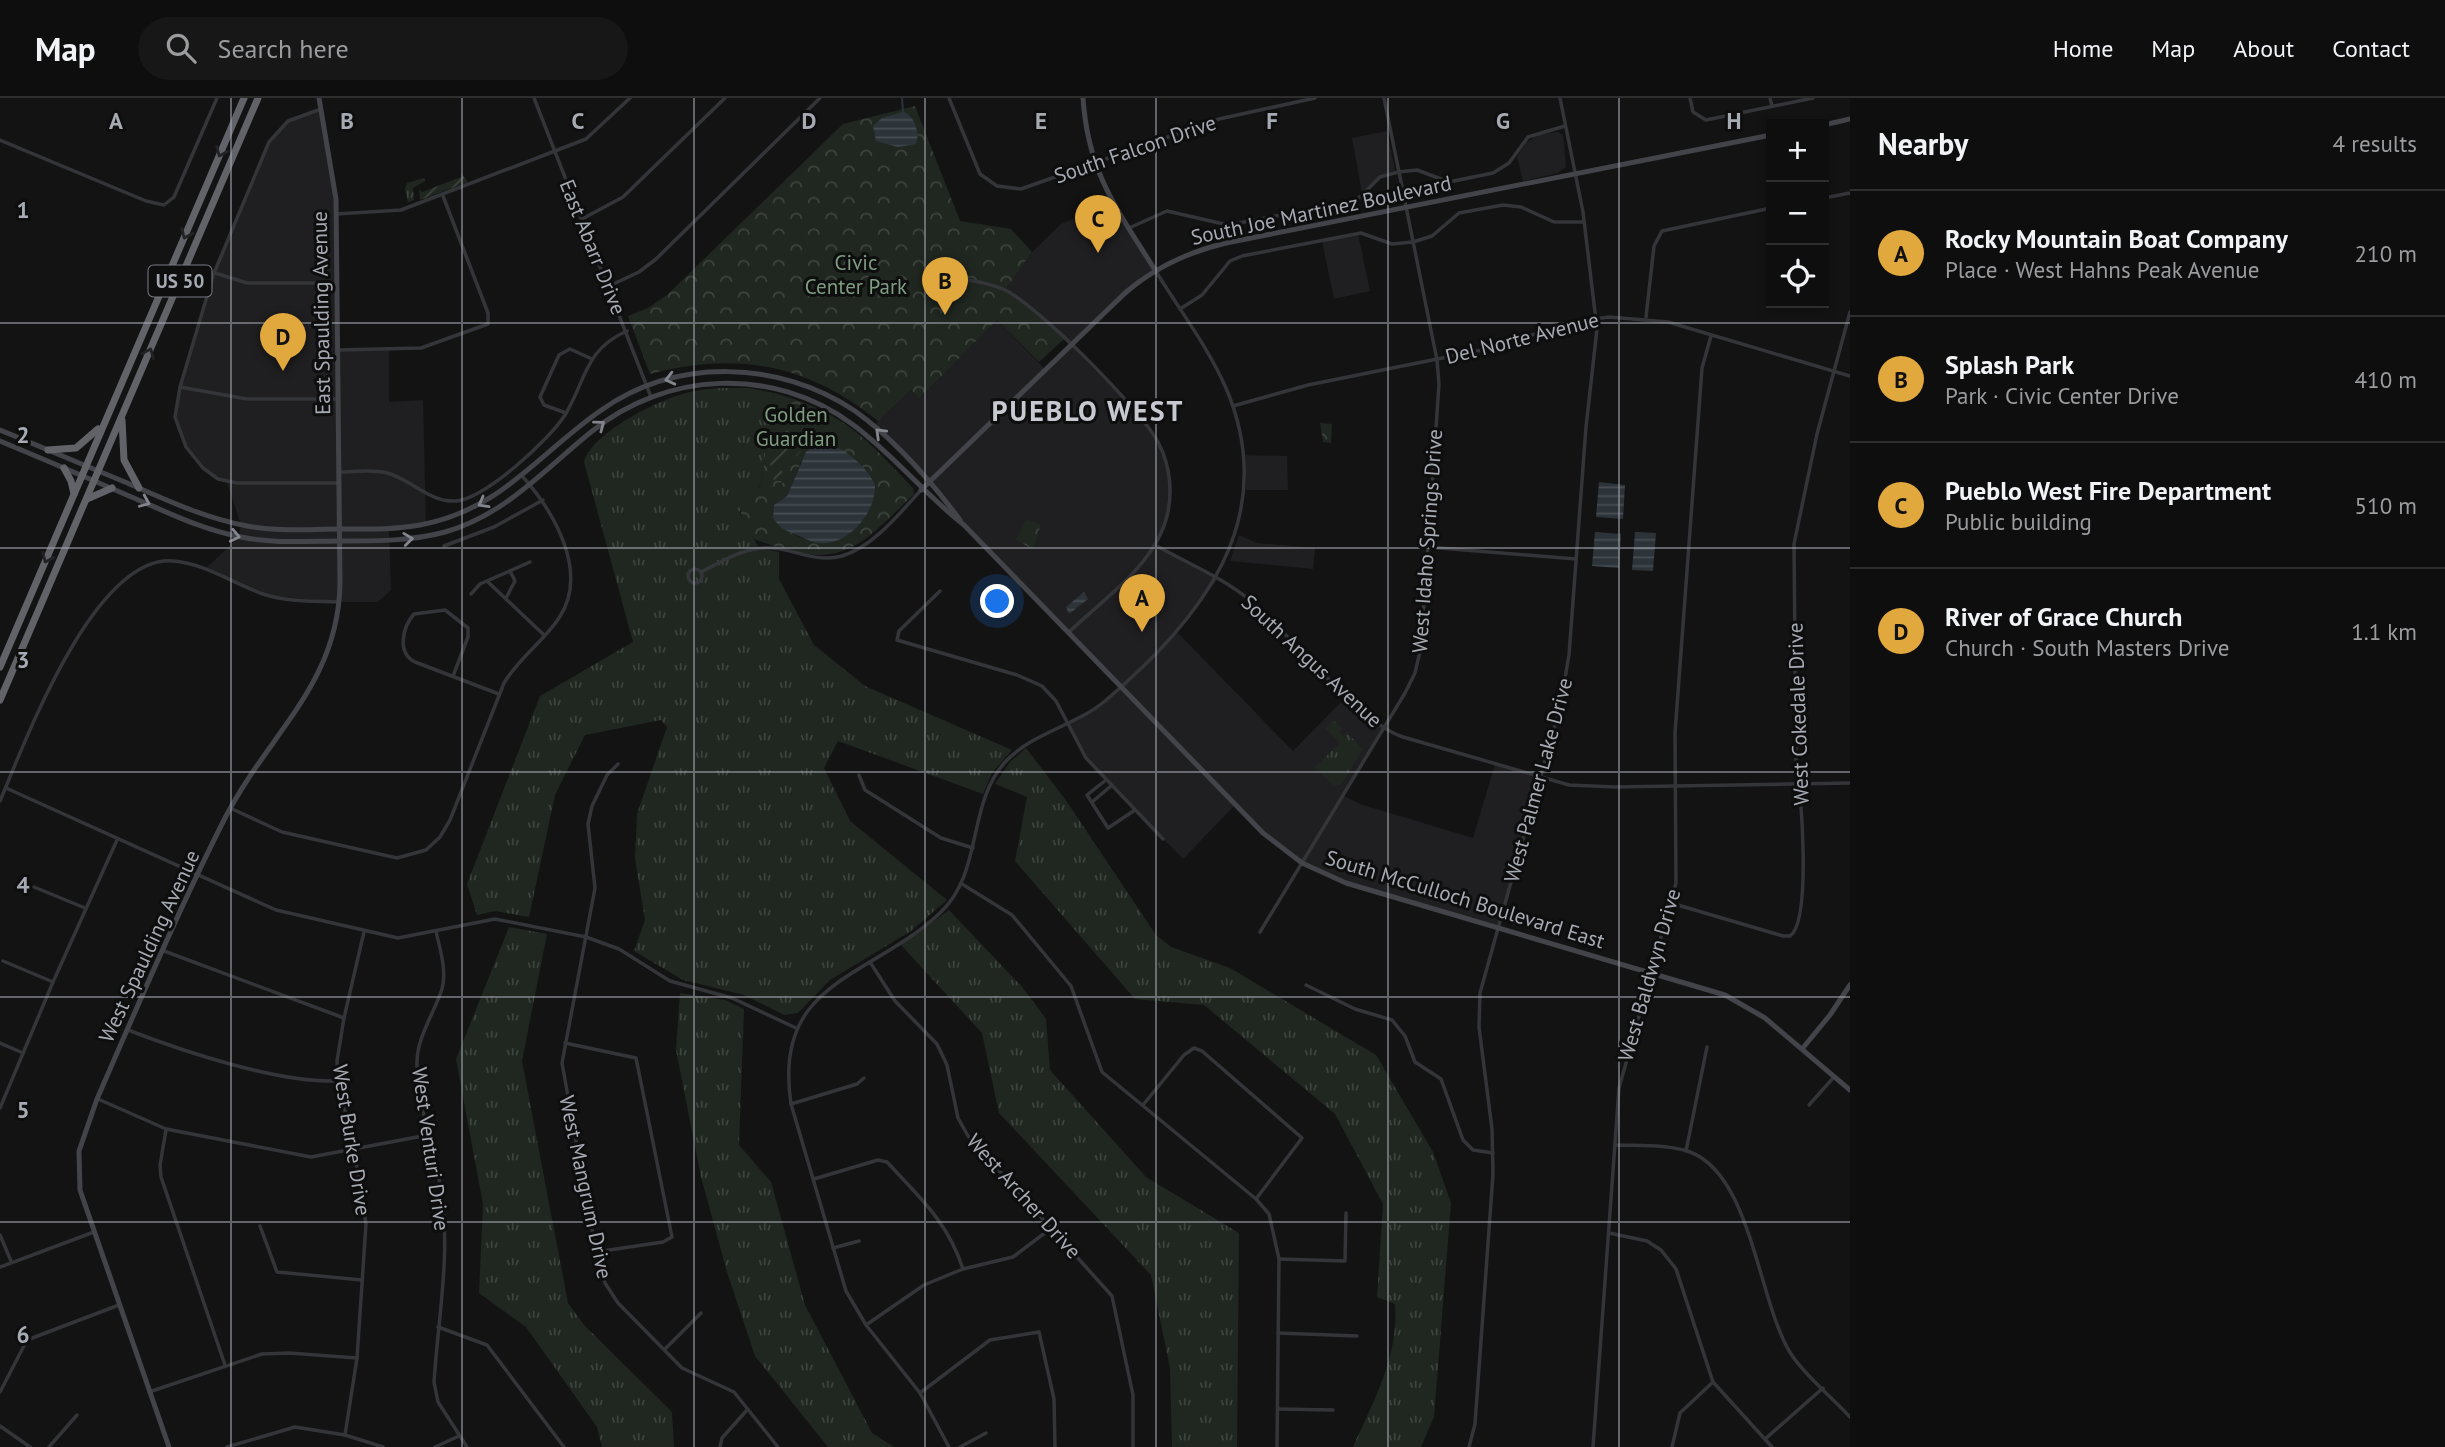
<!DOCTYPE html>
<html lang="en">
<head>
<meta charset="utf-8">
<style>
	:root { --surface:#0e0e0f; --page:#171718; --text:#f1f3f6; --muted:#9b9c9e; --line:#2e2e2f; --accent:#e1a83e }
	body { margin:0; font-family:"PT Sans",sans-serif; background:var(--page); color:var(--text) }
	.controls { position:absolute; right:21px; top:21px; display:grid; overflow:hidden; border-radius:0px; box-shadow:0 4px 10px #0003 }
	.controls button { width:63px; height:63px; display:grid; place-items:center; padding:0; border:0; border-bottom:2px solid var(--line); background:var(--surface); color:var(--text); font:35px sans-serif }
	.you { position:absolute; left:998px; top:504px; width:24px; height:24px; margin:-18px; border:5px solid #fff; border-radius:50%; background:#1a73e8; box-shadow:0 0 0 10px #1a73e833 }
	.badge { display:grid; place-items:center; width:46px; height:46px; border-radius:50%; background:var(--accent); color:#111; font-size:23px; font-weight:700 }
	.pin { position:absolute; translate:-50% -58px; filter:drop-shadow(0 2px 4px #0008) }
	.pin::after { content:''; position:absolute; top:37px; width:24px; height:21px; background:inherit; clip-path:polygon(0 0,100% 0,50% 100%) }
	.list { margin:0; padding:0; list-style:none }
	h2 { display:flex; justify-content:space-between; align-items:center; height:91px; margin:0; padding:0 28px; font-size:30px }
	h2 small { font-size:23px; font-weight:400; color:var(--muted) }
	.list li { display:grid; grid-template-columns:46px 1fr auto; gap:21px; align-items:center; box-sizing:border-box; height:126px; padding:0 28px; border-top:2px solid var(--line) }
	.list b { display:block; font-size:26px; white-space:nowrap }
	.list p { margin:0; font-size:23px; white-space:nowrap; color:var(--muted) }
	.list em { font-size:23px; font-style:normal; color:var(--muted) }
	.icon { flex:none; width:38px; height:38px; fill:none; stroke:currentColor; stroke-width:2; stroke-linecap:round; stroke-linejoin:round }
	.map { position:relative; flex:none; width:1850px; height:1349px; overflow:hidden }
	header { display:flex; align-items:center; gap:42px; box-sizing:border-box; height:98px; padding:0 35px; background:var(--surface); border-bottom:2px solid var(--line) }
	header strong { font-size:33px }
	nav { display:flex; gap:38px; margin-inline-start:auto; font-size:24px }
	.search { width:490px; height:63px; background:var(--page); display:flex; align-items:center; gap:18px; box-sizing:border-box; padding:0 24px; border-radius:38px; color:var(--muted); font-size:26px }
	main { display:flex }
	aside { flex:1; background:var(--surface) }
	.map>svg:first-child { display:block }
	.built { fill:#1f1f21 }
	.grass { fill:url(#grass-tufts) }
	.park { fill:url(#park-crowns); fill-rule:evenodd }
	.garden { fill:url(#garden-furrows) }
	.pitch { fill:#1f2720 }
	.water { fill:url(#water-rules) }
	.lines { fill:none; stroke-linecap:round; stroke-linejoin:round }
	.stream { stroke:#2c3339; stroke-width:2 }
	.street { stroke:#343539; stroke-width:3.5 }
	.secondary { stroke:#424449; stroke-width:5 }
	.highway { stroke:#616369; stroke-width:7 }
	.oneway { stroke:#232326 }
	.oneway2 { stroke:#83868e }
	.grid { fill:none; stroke:#a6aab3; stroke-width:2; stroke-opacity:0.55 }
	.labels { text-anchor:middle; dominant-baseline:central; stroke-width:6; stroke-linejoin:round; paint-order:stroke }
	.shield { fill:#0e0e0f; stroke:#787b82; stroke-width:2 }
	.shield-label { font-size:19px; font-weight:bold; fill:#a6aab3 }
	.street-label { font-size:21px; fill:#a6aab3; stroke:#0e0e0f }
	.park-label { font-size:21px; fill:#7e9d80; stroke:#0e0e0f }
	.district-label { font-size:28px; font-weight:bold; letter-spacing:2px; fill:#c6c9d0; stroke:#0e0e0f }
	.grid-label { font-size:23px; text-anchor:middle; font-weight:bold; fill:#a6aab3; stroke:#0e0e0f; stroke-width:6; stroke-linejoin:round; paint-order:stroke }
</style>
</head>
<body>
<header>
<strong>Map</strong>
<div class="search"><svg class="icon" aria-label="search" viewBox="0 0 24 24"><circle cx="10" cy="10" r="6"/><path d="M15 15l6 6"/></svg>Search here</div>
<nav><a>Home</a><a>Map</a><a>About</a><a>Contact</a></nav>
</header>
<main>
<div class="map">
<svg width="1850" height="1349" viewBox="0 0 1850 1349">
	<defs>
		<pattern id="grass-tufts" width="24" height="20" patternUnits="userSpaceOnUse" patternTransform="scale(1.75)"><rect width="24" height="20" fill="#1f2720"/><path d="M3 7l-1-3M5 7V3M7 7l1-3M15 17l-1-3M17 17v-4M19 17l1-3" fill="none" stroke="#3d443e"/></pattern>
		<pattern id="park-crowns" width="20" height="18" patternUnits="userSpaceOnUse" patternTransform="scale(1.75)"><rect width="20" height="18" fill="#1f2720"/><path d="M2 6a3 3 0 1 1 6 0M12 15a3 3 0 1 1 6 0" fill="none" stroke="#3d443e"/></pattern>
		<pattern id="garden-furrows" width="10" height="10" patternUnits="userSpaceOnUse" patternTransform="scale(1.75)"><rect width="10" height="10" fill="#1f2720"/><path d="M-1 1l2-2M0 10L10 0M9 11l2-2" fill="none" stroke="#3d443e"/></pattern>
		<pattern id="water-rules" width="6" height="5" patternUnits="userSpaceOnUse" patternTransform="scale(1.75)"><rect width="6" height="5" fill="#2c3339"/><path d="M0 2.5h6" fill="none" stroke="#484e53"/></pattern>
	</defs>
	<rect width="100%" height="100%" fill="#131314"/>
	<!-- built -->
	<g class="built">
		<polygon points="321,11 333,71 338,252 389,252 389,304 423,302 426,426 389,431 391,492 378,504 340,504 271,498 204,472 239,439 241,427 227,384 212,378 186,349 176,327 177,301 214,175 269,44 288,23"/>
		<polygon points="1387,33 1395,72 1378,79 1362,95 1352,40"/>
		<polygon points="1558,34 1563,37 1566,69 1558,75 1523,83 1517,58 1527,44 1538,37"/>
		<polygon points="1113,104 1155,172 1071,248 1142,319 1152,334 1168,370 1170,390 1166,421 1155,447 1217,482 1177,534 1293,653 1347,598 1384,631 1344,698 1360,706 1473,740 1495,666 1540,679 1497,829 1321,775 1278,748 1235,707 1183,761 1093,669 1067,626 1092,613 1120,589 873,328 911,292 919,301 997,222 1045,271 1070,248 1039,215 1005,192 1032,154 1061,126"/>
		<polygon points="1358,136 1370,193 1334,201 1322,143"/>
		<polygon points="1246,357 1287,358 1288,392 1246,392"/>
		<polygon points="1239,437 1257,445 1315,450 1313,471 1230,463"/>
	</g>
	<!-- grass -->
	<g class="grass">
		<polygon points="424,80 425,83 413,90 414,102 408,104 405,91 407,85"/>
		<path d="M750,290L774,295L761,385L739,414L759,450L779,454V481L814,547L865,588L1012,652L992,675L983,696L838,643L824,670L850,723L947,802L911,833L830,882L798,915L784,917L744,897L683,882L634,853L645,822L635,760L637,716L667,629L661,622L585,637L555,697L529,819L495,813L477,817L467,786L540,598L633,544L584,364C591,335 661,300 690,294C709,289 731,290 750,290Z"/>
		<polygon points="1334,623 1342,630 1339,634 1343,638 1347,635 1363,651 1341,687 1334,687 1314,670 1340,645 1325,630"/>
		<path d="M1026,650L1065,701L1156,837L1171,849L1230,870L1376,957L1433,1054L1451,1105L1434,1319L1421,1349H1353C1374,1302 1399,1258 1395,1206L1377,1199L1383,1106L1335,1016L1204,907L1135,901L1015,763L1027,699L995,686L1010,664Z"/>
		<polygon points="949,812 1023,890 1046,921 1050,972 1146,1079 1239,1135 1237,1349 1172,1349 1170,1270 1151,1177 999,1015 982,935 901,847"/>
		<polygon points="509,829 547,836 522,963 568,1205 584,1227 672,1314 674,1349 602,1349 597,1329 526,1229 479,1195 483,1106 456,961"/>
		<polygon points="680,895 725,902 744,911 739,1047 771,1084 805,1207 872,1335 894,1349 828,1349 755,1258 727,1174 701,1079 676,952"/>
	</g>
	<!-- park -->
	<g class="park">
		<path d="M915,8L960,123L1011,131L1032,154L1005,192L1030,208L1064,241L1039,264L997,222L919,301L911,292L878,323C807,266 737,253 650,276L628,218L648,210L667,197L843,26Z"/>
		<path d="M774,295C843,314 865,339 913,390L914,396C855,454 839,474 754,441C744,424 732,409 748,392L758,390L761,385ZM802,362L866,417C836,453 805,452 773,419L774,407L787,398Z"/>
		<polygon points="1320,325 1332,326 1331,345 1323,344"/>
		<polygon points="1026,422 1041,426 1033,452 1016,441"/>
	</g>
	<!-- garden -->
	<g class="garden">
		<polygon points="461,75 468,84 420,102 419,91 422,94 461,79"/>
		<polygon points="796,329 808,341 798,357 781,366 784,384 781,386 781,383 774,383 769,361 771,345 782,335"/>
	</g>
	<!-- pitch -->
	<polygon class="pitch" points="990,137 991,146 967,148 966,138"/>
	<!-- water -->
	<g class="water">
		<path d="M903,14C914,16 920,36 916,46L898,49L876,43L873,28L882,20Z"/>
		<path d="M818,344C839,344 867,368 875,387C876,412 852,444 825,445C815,446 808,442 799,438C787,433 779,431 773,419L774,407L787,398L806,354Z"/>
		<polygon points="1599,384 1625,387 1623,421 1596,419"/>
		<polygon points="1595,434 1621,436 1619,470 1592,468"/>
		<polygon points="1635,434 1656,435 1653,473 1632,472"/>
		<polygon points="1084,494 1088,501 1069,516 1066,509"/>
	</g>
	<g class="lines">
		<!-- stream -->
		<polyline class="stream" points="902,0 903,14"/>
		<!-- street -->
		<g class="street">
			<polyline points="534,0 651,299"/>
			<polyline points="949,0 980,76 997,88 1021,91 1219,21 1315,0"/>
			<polyline points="1690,0 1693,14 1706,22 1813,0"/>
			<polyline points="1770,0 1772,8"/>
			<polyline points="321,11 288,23 269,44 214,175 180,289 175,319 186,349 203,370 218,381 237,385 338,385"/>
			<polyline points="0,42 146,103 164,107 174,99 217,0"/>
			<polyline points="1824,100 1850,95"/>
			<polyline points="336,116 401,112 555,53 586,41 630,0"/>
			<polyline points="582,121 623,99 725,0"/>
			<polyline points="1129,130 1167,113 1228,127 1350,104 1360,99 1380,79 1398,74 1417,72 1449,84 1493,75 1509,65 1528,39 1565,28"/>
			<polyline points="215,175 247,185 337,185"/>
			<path d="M932,181C957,180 982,182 1005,192C1037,207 1144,314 1159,346C1170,368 1173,394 1167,418C1155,467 1102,502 1068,535"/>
			<polyline points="609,188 639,174 656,161 820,0"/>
			<polyline points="1180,211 1202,197 1230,163 1242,158 1361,135 1392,146 1413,144 1432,138 1459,115 1503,107 1521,109 1554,124 1584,124"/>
			<polyline points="1646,219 1654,148 1662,133 1771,110"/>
			<polyline points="338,252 421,250 488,226 488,215 443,98"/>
			<polyline points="180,289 247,301 337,301"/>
			<polyline points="1233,308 1308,287 1482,252 1579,223 1609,219 1668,224 1850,278"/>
			<polyline points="566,315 544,307 540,299 559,257 570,251 592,261"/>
			<path d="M338,374C354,374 372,371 387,375C411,381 430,405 456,403C486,400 549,342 565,317C586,282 585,251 627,233"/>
			<path d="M1155,447C1187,465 1224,480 1252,504C1292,538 1358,624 1403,639L1569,687L1615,689L1850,685"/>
			<polyline points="444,448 494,429 543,402"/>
			<polyline points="1428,449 1576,461"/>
			<circle cx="695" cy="478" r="7"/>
			<path d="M701,474C723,463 746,448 772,450C797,452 817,465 842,458C873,449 900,415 921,392"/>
			<polyline points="488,484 544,537"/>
			<polyline points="940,493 899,533 897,542 1017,577 1042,588 1056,603 1086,660 1163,741"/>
			<polyline points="471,496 480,486 530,464"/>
			<polyline points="506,500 515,483 510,473"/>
			<path d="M453,578L468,539V530L445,512L414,516C402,530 397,555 415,564L499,596"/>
			<polyline points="618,666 607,677 592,708 588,726 595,790 562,965 596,1154 605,1185 618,1205 682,1270 734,1294 778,1349"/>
			<polyline points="859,677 865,692 941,740 973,750"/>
			<polyline points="1106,682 1087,697 1108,730 1135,712"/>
			<polyline points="6,690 276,812 398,840 495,821 586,839 619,851 670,883 732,900 796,930"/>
			<path d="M0,703C25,644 94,457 173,463C204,465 234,486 263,496C287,504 312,503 337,504"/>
			<polyline points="1092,704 1111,688"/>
			<path d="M230,710L282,734L397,760L426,752L440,739L450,722L504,585C519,560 543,544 559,520C590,474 553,413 523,379"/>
			<polyline points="962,786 1012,817 1071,888 1102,974 1256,1101 1269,1116 1279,1161 1277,1349"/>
			<polyline points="34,789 85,810"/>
			<path d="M1671,805L1783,838H1790C1812,823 1801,689 1796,662L1794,446L1817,336L1850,214"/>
			<path d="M436,833C440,852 447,872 442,891C434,916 416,940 417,967C418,1009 434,1050 441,1092C451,1154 438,1222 434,1284L438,1304L467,1349"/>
			<polyline points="1260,834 1405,595 1415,575 1421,549 1439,286 1437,262 1384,0"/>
			<polyline points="164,853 344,920"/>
			<polyline points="3,863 53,884"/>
			<polyline points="870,864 895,903 937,946 947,967 958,1020 968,1038 1112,1198 1133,1297 1133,1349"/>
			<polyline points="1306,887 1355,911 1392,922 1405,938 1415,964 1441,981 1463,1042 1473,1052 1493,1055"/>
			<path d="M128,932C185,954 278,985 338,983"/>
			<polyline points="0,945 23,955"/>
			<polyline points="565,945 636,960 672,1139 663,1144 596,1154"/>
			<polyline points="98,1001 166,1031 311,1059 428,1037"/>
			<polyline points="791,1006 857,986 864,980"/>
			<polyline points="1143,1007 1184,957 1194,950 1202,953 1302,1040 1256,1101"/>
			<polyline points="1809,1007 1834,979"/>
			<polyline points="0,1010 53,884 117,742"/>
			<polyline points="166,1032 160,1067 161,1079 225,1267"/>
			<path d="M1615,1047C1639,1048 1668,1046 1690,1054C1752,1077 1758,1204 1791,1256C1806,1279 1832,1299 1850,1319"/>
			<polyline points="1686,1053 1707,949"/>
			<path d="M814,1081L878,1062L887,1064C919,1099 948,1124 963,1171"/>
			<polyline points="260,1128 277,1174 362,1182"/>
			<polyline points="1609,1135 1647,1143 1661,1152 1676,1171 1713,1284 1772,1349"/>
			<polyline points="0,1137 11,1163"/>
			<polyline points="833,1150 859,1143"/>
			<polyline points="1279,1161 1345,1163 1346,1115"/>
			<polyline points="0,1169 94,1134"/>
			<polyline points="866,1227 924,1187 963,1171 1013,1159 1050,1131"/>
			<polyline points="438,1229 487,1247 564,1349"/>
			<polyline points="1278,1235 1357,1238"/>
			<polyline points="665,1251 701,1215"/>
			<polyline points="0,1294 27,1242 119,1207"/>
			<polyline points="149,1294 262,1256 289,1255 357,1260"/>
			<polyline points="920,1295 990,1242 1039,1234 1054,1301 1055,1349"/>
			<polyline points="1278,1311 1333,1312"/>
			<polyline points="0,1328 30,1349"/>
			<polyline points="345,1337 357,1260 366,1126 354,1052 338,983 337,963 344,920 364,834"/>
			<polyline points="1765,1341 1823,1290"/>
			<polyline points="49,1349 77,1317"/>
			<polyline points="227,1349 295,1329 345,1337 383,1349"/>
			<polyline points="435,1349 459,1338"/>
			<polyline points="720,1349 722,1340 747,1312"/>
			<path d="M949,1349L920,1295L866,1227L846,1193L791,1006C772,882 870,881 940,815C984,774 966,706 1006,663C1034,634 1075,628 1105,603C1201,521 1282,422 1226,290C1208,249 1179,211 1155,172"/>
			<polyline points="960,1349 986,1335"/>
			<polyline points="1469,1349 1475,1326 1493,1076 1492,1031 1479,929 1480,895 1560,609 1569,557 1586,329 1597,231 1583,114 1560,0"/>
			<polyline points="1593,1349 1619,990 1676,785 1675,635 1702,270 1711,238"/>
			<polyline points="1672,1349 1680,1315 1713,1284"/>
		</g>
		<!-- secondary -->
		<g class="secondary">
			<path d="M1083,0C1088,75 1117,111 1155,172"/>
			<polyline points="1824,27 1850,21"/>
			<path d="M0,332C42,349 83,367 125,384C164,401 204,420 247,428C277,434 308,431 339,431C366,431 393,432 420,427C501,412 537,357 600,313C676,259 779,262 855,313C894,341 931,383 960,422"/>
			<path d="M0,343C43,361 86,379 129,398C165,413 202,432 241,439C274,446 309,443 343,443C378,443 412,443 445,434C505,417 544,372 591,334C666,273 773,268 852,326C892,355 924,396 964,427L1263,735L1302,765L1346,785L1725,897L1765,920L1850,992"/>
			<path d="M921,392L1125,195C1154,170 1188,154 1226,145L1771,37"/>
			<polyline points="1802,951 1830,917 1850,887"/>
			<path d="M169,1349L80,1092L79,1053L97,1001C138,907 179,811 225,720C268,636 338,587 340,486L336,101L319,0"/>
		</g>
		<!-- highway -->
		<g class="highway">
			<polyline points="122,322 124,362 139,390"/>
			<polyline points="48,352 76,350 98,331"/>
			<polyline points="64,370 71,383 74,396"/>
			<polyline points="87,401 112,390"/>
			<polyline points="0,569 244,0"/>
			<polyline points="0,602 258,0"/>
		</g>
	</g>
	<!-- one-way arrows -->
	<defs><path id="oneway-chevron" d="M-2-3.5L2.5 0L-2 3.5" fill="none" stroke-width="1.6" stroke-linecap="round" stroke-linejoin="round" transform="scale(1.75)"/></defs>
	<g class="oneway">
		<use href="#oneway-chevron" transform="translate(221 54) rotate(113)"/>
		<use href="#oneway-chevron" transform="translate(186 136) rotate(113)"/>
		<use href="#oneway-chevron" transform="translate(149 255) rotate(-67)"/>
		<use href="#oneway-chevron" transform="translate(47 460) rotate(113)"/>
	</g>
	<g class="oneway2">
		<use href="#oneway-chevron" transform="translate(670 281) rotate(166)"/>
		<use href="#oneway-chevron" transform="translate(600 327) rotate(-37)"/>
		<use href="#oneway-chevron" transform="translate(880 335) rotate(-136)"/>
		<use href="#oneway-chevron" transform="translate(145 404) rotate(23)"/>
		<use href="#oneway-chevron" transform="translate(483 405) rotate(151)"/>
		<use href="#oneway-chevron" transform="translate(235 438) rotate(12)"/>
		<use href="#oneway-chevron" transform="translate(408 441) rotate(-7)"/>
	</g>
	<!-- grid -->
	<path class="grid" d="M231,0V1349M462,0V1349M694,0V1349M925,0V1349M1156,0V1349M1388,0V1349M1619,0V1349M0,225H1850M0,450H1850M0,674H1850M0,899H1850M0,1124H1850"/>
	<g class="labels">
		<!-- shield labels -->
		<rect class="shield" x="148.5" y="167.5" width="63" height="31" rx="5"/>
		<g class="shield-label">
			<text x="180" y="183">US 50</text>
		</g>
		<!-- street labels -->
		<g class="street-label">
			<text transform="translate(1135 51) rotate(-19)">South Falcon Drive</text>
			<text transform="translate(1321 112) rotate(-12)">South Joe Martinez Boulevard</text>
			<text transform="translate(593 149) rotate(68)">East Abarr Drive</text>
			<text transform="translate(321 215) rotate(-91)">East Spaulding Avenue</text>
			<text transform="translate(1522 240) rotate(-14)">Del Norte Avenue</text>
			<text transform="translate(1427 443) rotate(-86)">West Idaho Springs Drive</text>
			<text transform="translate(1312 563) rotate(43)">South Angus Avenue</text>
			<text transform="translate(1798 616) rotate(-92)">West Cokedale Drive</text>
			<text transform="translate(1538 682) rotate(-75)">West Palmer Lake Drive</text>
			<text transform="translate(1465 801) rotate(17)">South McCulloch Boulevard East</text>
			<text transform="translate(149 848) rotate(-65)">West Spaulding Avenue</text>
			<text transform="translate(1649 877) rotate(-74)">West Baldwyn Drive</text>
			<text transform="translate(352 1042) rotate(81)">West Burke Drive</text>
			<text transform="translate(431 1051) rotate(82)">West Venturi Drive</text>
			<text transform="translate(586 1089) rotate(78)">West Mangrum Drive</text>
			<text transform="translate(1024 1098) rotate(48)">West Archer Drive</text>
		</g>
		<!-- park labels -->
		<g class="park-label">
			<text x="856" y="164">Civic<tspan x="856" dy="24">Center Park</tspan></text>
			<text x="796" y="316">Golden<tspan x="796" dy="24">Guardian</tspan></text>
		</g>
		<!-- district labels -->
		<g class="district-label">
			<text x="1088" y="312">PUEBLO WEST</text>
		</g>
	</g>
	<g class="grid-label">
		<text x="116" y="31">A</text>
		<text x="347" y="31">B</text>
		<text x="578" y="31">C</text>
		<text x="809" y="31">D</text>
		<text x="1041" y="31">E</text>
		<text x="1272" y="31">F</text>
		<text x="1503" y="31">G</text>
		<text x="1734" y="31">H</text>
		<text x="23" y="120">1</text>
		<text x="23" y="345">2</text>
		<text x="23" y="570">3</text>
		<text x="23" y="795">4</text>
		<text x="23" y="1020">5</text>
		<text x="23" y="1245">6</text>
	</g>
</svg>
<div class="controls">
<button>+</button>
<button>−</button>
<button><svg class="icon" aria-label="locate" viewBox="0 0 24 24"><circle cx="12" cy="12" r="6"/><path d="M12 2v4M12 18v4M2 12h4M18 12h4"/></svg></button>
</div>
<div class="you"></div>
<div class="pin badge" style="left:1142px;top:534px">A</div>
<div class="pin badge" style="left:945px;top:217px">B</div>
<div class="pin badge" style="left:1098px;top:155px">C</div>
<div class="pin badge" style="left:283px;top:273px">D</div>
</div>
<aside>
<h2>Nearby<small>4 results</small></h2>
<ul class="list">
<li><span class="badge">A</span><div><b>Rocky Mountain Boat Company</b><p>Place · West Hahns Peak Avenue</p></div><em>210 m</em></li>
<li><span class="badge">B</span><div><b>Splash Park</b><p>Park · Civic Center Drive</p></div><em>410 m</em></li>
<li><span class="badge">C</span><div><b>Pueblo West Fire Department</b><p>Public building</p></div><em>510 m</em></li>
<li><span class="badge">D</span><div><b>River of Grace Church</b><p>Church · South Masters Drive</p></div><em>1.1 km</em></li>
</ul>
</aside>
</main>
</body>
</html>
